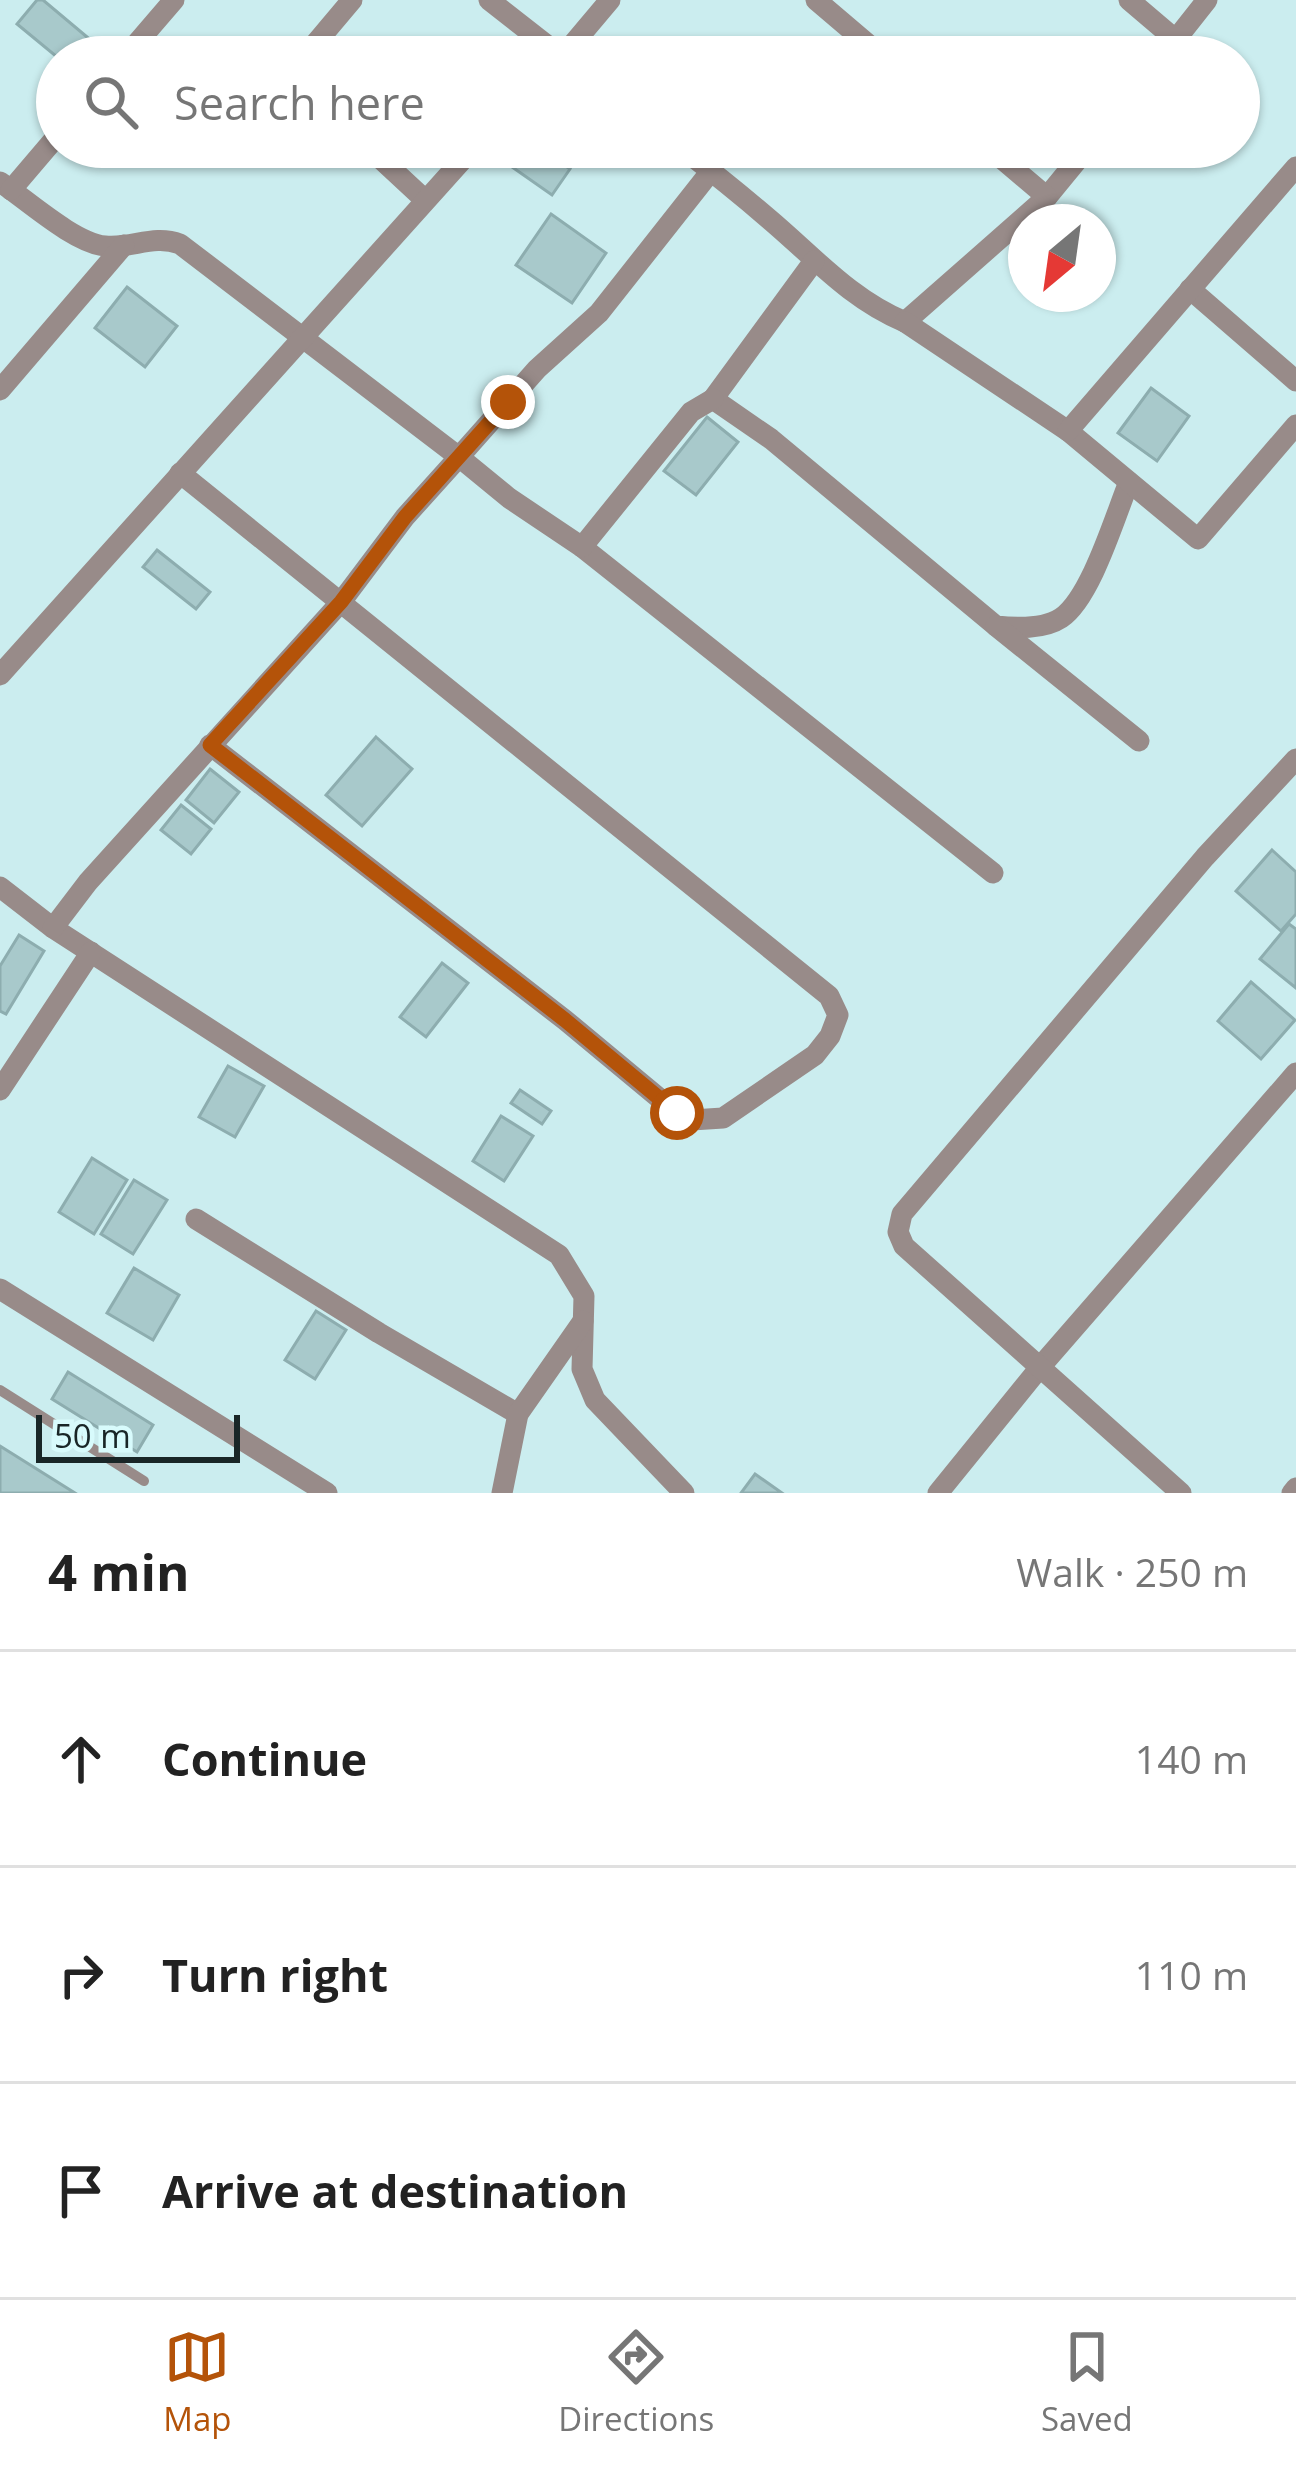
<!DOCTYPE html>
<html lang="en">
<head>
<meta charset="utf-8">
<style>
	:root { --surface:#fff; --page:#f6f6f6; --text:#222; --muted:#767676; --line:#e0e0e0; --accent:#b45309 }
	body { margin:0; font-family:"Open Sans",sans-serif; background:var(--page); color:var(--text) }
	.compass { position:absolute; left:1008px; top:204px; width:108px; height:108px; border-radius:50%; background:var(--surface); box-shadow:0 3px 9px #0004; rotate:209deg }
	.scale { position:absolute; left:36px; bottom:30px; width:204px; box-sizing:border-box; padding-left:12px; border:6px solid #192627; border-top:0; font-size:33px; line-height:42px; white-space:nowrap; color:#192627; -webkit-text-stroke:9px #d8fbfc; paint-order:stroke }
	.stop { position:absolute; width:36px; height:36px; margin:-27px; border:9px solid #b45309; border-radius:50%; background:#fff }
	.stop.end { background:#b45309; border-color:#fff; box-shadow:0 3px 12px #0008 }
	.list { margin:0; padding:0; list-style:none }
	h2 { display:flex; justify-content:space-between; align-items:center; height:156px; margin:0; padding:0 48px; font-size:51px }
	h2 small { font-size:39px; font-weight:400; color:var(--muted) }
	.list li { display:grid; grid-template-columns:78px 1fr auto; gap:36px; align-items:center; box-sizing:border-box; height:216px; padding:0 48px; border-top:3px solid var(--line) }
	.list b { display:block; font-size:45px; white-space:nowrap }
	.list em { font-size:39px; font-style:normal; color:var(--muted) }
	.icon { flex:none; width:66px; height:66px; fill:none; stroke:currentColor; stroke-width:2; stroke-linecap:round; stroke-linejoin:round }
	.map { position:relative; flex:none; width:1296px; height:1493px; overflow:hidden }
	.search { position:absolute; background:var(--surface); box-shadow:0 3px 9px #0004; left:36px; right:36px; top:36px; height:132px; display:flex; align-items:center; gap:30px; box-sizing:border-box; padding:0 42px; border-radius:66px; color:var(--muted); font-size:45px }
	.sheet { height:804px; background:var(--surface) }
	nav { display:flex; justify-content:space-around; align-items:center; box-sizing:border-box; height:168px; border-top:3px solid var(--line); background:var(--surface); font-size:33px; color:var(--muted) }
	nav a { display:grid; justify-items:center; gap:6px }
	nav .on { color:var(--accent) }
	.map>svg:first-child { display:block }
	.building { fill:#a8c9cb; stroke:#8dadaf; stroke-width:3 }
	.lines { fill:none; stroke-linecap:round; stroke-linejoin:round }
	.service { stroke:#988b89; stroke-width:10 }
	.minor { stroke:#988b89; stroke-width:21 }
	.route { stroke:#b45309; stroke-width:15 }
</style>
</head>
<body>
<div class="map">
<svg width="1296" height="1493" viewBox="0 0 1296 1493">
	<rect width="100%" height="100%" fill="#cbedef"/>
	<!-- building -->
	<g class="building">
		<polygon points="37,0 43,0 93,42 80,57 57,57 17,24"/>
		<polygon points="516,147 538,147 570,169 552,195 505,162"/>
		<polygon points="551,214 606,253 572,303 516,265"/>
		<polygon points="127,287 177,326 145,367 95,328"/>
		<polygon points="1151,388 1189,416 1157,461 1118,433"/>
		<polygon points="707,417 738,442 696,495 664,471"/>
		<polygon points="157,550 210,592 196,609 143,567"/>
		<polygon points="376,737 412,769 362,826 326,795"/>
		<polygon points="210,769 239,792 214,823 186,800"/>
		<polygon points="181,805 211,829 191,854 161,830"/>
		<polygon points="1272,850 1296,872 1296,914 1281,931 1236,891"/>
		<polygon points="1289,924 1296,929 1296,988 1260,959"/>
		<polygon points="19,935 44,951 6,1014 0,1011 0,966"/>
		<polygon points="442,963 468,983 426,1037 400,1017"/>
		<polygon points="1251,982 1295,1020 1261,1059 1218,1021"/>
		<polygon points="228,1066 264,1086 235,1137 199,1117"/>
		<polygon points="520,1090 551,1111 542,1124 511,1103"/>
		<polygon points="501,1116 533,1136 504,1181 473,1161"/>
		<polygon points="92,1158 127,1180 94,1234 59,1212"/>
		<polygon points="134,1180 167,1200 133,1254 101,1234"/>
		<polygon points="134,1268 179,1295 153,1340 107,1313"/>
		<polygon points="316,1311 346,1330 315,1379 285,1360"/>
		<polygon points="68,1372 153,1425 137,1452 52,1399"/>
		<polygon points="0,1446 75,1493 0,1493"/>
		<polygon points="755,1474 782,1493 741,1493"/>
	</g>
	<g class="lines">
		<!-- service -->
		<polyline class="service" points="0,1390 144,1481"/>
		<!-- minor -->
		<g class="minor">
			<polyline points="489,0 562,57"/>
			<polyline points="816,0 883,57"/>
			<polyline points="1129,0 1176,40"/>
			<polyline points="125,57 174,0"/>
			<polyline points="304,57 352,0"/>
			<polyline points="562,57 610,0"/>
			<polyline points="1162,57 1207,0"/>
			<polyline points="368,147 424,199"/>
			<path d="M680,147C710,170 740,194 769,219C814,257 850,299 905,322L1047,197L1088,147"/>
			<polyline points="988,147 1047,197"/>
			<path d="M0,182C27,200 74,243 105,246C132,249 153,234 180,244L459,457L537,369L599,313L711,171"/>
			<polyline points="11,190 57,136"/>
			<path d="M814,261L713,399L771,439L996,626C1015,628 1043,630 1061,618C1091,598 1115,516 1129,482"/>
			<polyline points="1190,289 1296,381"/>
			<polyline points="905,322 1068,431 1198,539 1296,425"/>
			<polyline points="0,390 124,245"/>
			<polyline points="1068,431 1296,167"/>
			<polyline points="180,473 829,996 838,1015 830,1036 815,1055 723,1118 692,1120 677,1113 565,1020 210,745"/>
			<polyline points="582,547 993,873"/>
			<polyline points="996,626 1139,741"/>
			<polyline points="0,675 474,147"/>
			<polyline points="0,887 53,928 559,1255 584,1296 582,1369 595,1400 684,1493"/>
			<polyline points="53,928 88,882 341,602 405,517 459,457 509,498 582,547 691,412 713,399"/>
			<polyline points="0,1090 91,952"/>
			<polyline points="196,1219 379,1333 518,1414"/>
			<polyline points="0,1289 327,1493"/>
			<polyline points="502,1493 518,1414 583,1321"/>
			<polyline points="938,1493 1041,1366 1296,1073"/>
			<polyline points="1181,1493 904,1246 898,1232 902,1214 1205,857 1296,759"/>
			<polyline points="1292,1493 1296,1488"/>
		</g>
	</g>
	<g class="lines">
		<!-- route -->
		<polyline class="route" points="508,402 405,517 341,602 210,745 565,1020 677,1113"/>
	</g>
</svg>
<svg class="compass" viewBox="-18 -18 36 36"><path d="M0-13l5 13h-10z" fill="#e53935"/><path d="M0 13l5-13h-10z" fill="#767676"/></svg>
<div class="scale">50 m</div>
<div class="stop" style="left:677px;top:1113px"></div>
<div class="stop end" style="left:508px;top:402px"></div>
<div class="search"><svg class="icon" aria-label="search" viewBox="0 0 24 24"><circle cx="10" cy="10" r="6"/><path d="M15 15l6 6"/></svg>Search here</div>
</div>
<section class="sheet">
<h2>4 min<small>Walk · 250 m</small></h2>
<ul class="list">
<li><svg class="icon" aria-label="ahead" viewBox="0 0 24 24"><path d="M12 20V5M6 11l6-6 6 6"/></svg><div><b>Continue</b></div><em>140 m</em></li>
<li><svg class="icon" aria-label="right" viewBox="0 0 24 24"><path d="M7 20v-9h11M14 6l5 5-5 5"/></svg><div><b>Turn right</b></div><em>110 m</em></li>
<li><svg class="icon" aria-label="arrive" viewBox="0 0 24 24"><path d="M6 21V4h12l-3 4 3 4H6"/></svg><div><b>Arrive at destination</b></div></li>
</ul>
</section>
<nav>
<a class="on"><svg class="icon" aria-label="map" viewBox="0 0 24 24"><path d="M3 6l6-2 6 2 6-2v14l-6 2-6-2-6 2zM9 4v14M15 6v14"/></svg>Map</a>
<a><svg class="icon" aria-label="directions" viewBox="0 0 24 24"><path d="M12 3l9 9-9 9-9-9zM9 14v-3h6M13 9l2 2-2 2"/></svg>Directions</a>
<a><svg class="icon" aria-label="saved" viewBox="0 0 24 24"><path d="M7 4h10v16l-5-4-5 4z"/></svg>Saved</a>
</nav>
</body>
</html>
